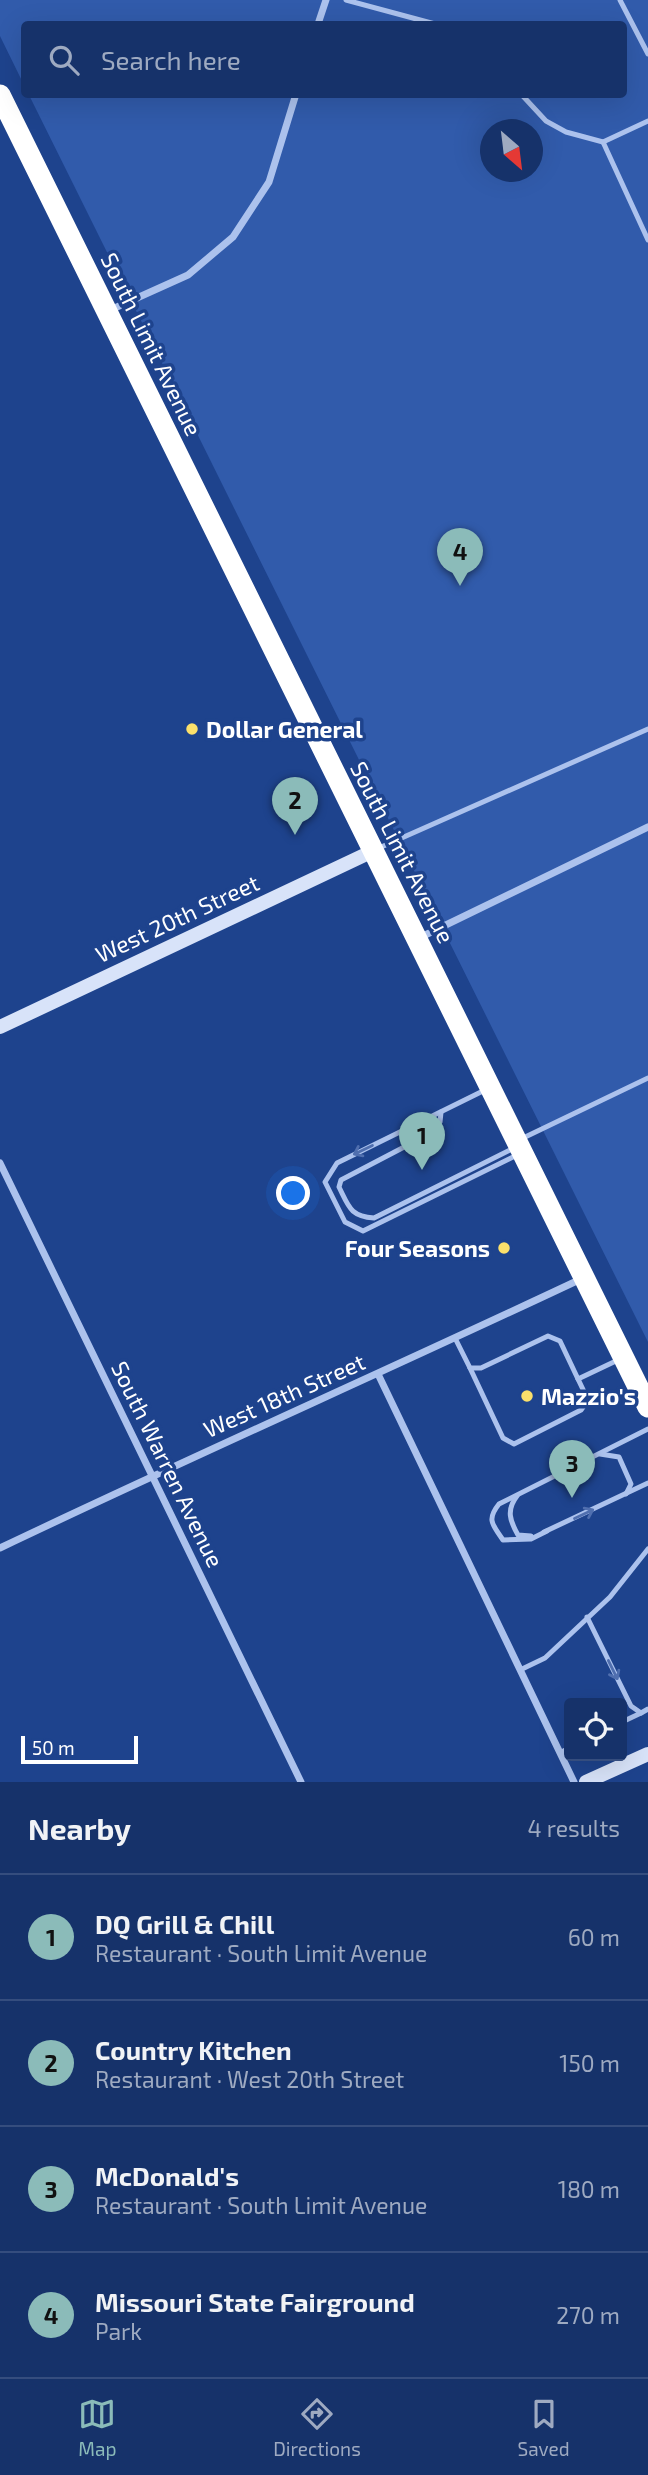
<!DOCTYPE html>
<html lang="en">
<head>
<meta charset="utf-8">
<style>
	:root { --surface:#16326a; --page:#233e72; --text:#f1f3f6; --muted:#9eaac1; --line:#354d7e; --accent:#8bbbb9 }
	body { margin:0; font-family:"Exo 2",sans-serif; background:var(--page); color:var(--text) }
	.controls { position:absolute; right:21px; bottom:21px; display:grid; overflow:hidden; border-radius:7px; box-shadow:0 7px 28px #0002 }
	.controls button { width:63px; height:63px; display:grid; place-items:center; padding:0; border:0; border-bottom:2px solid var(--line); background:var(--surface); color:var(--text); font:35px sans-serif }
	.compass { position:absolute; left:480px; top:119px; width:63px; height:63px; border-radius:50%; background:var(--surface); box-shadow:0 7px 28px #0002; rotate:152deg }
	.scale { position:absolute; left:21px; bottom:18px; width:117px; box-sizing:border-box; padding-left:7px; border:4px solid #fff; border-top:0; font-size:19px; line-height:24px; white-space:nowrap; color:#fff; -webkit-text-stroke:5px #1e438d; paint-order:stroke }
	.you { position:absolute; left:294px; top:1194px; width:24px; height:24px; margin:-18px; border:5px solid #fff; border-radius:50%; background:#1a73e8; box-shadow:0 0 0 10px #1a73e833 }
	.badge { display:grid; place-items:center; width:46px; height:46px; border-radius:50%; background:var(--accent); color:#111; font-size:23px; font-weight:700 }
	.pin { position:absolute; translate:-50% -58px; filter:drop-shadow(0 2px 4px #0008) }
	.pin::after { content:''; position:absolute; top:37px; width:24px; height:21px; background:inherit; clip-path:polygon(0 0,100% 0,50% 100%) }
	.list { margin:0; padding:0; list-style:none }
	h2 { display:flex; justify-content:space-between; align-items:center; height:91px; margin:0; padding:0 28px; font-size:30px }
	h2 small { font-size:23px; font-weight:400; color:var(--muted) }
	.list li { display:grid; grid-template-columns:46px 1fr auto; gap:21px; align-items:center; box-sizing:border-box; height:126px; padding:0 28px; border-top:2px solid var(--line) }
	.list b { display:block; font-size:26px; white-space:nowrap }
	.list p { margin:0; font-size:23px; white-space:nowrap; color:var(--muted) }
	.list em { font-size:23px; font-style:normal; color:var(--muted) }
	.icon { flex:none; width:38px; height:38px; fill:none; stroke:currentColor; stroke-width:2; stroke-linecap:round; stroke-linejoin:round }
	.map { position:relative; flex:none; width:648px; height:1782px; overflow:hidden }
	.search { position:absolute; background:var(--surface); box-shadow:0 7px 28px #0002; left:21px; right:21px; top:21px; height:77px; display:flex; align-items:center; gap:18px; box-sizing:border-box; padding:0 24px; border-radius:7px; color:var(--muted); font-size:26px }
	.sheet { height:595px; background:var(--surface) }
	nav { display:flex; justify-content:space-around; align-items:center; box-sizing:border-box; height:98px; border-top:2px solid var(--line); background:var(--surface); font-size:19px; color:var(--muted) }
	nav a { display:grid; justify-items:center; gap:4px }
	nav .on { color:var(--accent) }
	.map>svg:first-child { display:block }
	.green { fill:#315bab; fill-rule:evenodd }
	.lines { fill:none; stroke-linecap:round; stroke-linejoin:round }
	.lane { stroke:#acc2ed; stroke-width:5 }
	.street { stroke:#acc2ed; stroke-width:7 }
	.secondary { stroke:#d8e3f9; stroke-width:14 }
	.highway { stroke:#fff; stroke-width:21 }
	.oneway { stroke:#506faf }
	.poi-dot { fill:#fbe06b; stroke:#1e438d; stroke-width:2.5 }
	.labels { text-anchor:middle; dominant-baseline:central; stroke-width:7; stroke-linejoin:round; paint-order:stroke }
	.street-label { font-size:23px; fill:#fff; stroke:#1e438d }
	.poi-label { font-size:23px; font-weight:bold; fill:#fff; stroke:#1e438d; text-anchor:start }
</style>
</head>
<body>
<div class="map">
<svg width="648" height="1782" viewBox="0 0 648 1782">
	<rect width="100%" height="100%" fill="#1e438d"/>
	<!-- green -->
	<path class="green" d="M0,0H648V1342L29,95L624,94V24H24V85L0,36ZM490,130H532V172H490Z"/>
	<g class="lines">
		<!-- lane -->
		<g class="lane">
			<polyline points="346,0 435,24"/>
			<polyline points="620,0 648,54"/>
			<polyline points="521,94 546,121 566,132 603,142 648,240"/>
			<polyline points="603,142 648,121"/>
			<polyline points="379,848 648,729"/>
			<polyline points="485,1090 337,1163 325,1182 345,1222 363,1231 517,1155"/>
			<path d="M441,1112L440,1122L431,1133L341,1180L339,1187C349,1207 350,1216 374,1218L516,1147"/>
			<polyline points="521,1139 648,1078"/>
			<polyline points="455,1338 470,1368 481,1368 548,1336 560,1341 578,1379 618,1360"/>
			<polyline points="470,1368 503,1438 514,1444 581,1410 588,1400 578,1379"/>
			<polyline points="600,1454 619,1457 631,1484 626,1494"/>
			<path d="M517,1496C506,1510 510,1521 518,1535L531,1536"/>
			<path d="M547,1531L531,1539L503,1540C493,1525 486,1520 499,1504L648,1429"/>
			<polyline points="544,1532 648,1483"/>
			<polyline points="587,1617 631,1706 641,1713 648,1709"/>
			<polyline points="520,1670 545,1658 610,1597 648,1549"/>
			<polyline points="622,1722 641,1713"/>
			<polyline points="560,1753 569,1748"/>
		</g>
		<!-- street -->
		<g class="street">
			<polyline points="318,24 326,0"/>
			<polyline points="108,311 188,275 233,237 269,182 296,94"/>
			<polyline points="419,938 648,827"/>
			<polyline points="0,1163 301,1782"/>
			<polyline points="378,1374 574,1782"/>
			<path d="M0,1548C193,1456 388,1370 581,1279"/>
		</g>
		<!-- secondary -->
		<g class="secondary">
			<polyline points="0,1027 373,851"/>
			<polyline points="586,1782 648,1754"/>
		</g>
		<!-- highway -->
		<polyline class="highway" points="0,95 648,1407"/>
	</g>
	<!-- one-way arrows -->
	<defs><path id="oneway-shaft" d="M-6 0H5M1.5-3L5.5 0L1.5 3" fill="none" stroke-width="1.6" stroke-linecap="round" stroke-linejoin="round" transform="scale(1.75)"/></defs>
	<g class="oneway">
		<use href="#oneway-shaft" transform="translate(363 1150) rotate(154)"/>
		<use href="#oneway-shaft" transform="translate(584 1514) rotate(-25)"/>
		<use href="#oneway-shaft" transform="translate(613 1670) rotate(64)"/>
	</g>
	<!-- markers -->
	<g class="poi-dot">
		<circle cx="192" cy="729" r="7"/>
		<circle cx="504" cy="1248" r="7"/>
		<circle cx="527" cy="1396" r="7"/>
	</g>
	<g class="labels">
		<!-- street labels -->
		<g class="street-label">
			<text transform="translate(152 344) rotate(64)">South Limit Avenue</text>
			<text transform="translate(403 852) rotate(63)">South Limit Avenue</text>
			<text transform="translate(177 918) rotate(-25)">West 20th Street</text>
			<text transform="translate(284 1395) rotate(-24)">West 18th Street</text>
			<text transform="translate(168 1464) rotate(64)">South Warren Avenue</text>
		</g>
		<!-- poi labels -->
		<g class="poi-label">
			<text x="206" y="729">Dollar General</text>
			<text x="490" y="1248" text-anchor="end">Four Seasons</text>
			<text x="541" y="1396">Mazzio's</text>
		</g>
	</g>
</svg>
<div class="controls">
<button><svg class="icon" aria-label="locate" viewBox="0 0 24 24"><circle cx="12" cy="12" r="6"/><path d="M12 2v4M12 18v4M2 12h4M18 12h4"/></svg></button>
</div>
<svg class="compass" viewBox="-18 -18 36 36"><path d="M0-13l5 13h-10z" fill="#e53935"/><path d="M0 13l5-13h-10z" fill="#9eaac1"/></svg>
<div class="scale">50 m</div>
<div class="you"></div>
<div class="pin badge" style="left:422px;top:1170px">1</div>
<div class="pin badge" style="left:295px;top:835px">2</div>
<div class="pin badge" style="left:572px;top:1498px">3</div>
<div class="pin badge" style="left:460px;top:586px">4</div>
<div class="search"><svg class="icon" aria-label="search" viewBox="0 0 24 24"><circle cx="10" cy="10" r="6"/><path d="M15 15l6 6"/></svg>Search here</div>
</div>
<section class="sheet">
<h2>Nearby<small>4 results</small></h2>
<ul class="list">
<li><span class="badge">1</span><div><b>DQ Grill &amp; Chill</b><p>Restaurant · South Limit Avenue</p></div><em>60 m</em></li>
<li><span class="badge">2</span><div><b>Country Kitchen</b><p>Restaurant · West 20th Street</p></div><em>150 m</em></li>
<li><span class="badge">3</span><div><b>McDonald's</b><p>Restaurant · South Limit Avenue</p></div><em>180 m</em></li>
<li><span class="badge">4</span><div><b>Missouri State Fairground</b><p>Park</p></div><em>270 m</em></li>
</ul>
</section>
<nav>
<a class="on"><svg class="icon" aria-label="map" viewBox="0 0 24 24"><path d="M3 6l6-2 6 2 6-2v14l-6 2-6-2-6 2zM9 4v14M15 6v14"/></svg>Map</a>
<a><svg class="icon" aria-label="directions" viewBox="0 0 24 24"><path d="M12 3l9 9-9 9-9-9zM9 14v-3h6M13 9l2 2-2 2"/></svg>Directions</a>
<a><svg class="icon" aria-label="saved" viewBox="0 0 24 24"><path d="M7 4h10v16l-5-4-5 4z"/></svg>Saved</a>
</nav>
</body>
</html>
